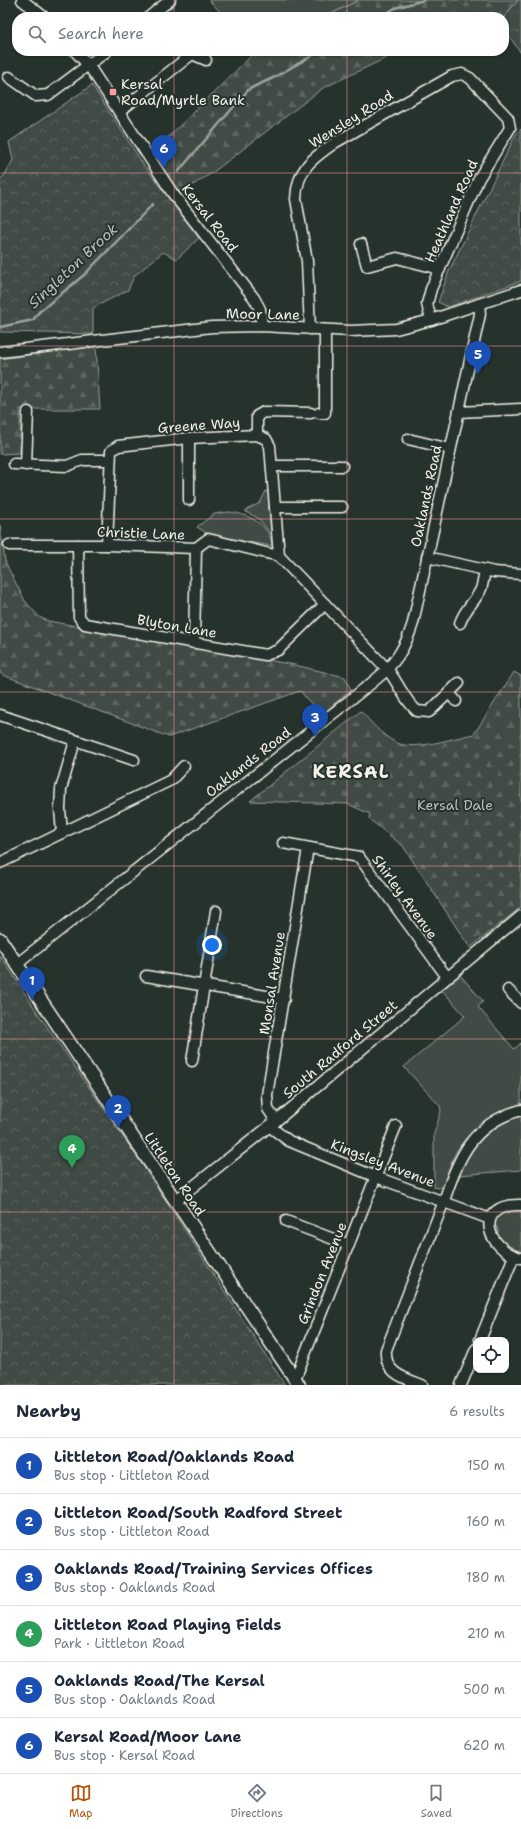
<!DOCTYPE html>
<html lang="en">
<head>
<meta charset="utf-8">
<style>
	:root { --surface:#fff; --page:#f2f2f3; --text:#1f2937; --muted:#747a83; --line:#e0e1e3; --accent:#b45309 }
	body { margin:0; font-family:"Shantell Sans",sans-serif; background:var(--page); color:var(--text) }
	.controls { position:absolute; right:12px; bottom:12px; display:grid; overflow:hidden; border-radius:8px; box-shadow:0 1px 3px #0004 }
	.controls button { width:36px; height:36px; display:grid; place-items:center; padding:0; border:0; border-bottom:1px solid var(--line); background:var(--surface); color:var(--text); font:20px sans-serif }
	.you { position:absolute; left:212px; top:945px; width:14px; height:14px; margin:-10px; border:3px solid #fff; border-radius:50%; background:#1a73e8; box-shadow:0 0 0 6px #1a73e833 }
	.badge { display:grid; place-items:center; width:26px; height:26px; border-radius:50%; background:var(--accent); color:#fff; font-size:13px; font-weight:700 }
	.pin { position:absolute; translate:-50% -33px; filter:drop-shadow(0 1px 2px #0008) }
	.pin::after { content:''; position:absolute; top:21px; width:14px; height:12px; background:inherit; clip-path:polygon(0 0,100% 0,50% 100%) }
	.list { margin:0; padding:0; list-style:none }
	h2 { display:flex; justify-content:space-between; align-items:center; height:52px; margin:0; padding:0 16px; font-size:17px }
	h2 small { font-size:13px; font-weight:400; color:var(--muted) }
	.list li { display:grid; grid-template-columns:26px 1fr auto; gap:12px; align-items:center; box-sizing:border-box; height:56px; padding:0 16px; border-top:1px solid var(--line) }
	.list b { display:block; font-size:15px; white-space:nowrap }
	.list p { margin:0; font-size:13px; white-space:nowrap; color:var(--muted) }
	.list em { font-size:13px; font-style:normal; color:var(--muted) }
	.icon { flex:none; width:22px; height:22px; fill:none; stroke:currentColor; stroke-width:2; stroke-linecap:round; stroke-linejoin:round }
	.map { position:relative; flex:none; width:521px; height:1385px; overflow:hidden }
	.search { position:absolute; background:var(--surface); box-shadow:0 1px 3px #0004; left:12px; right:12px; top:12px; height:44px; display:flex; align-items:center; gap:10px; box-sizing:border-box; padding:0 14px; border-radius:16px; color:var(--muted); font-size:15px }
	.sheet { height:388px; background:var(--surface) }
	nav { display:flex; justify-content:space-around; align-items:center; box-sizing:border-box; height:56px; border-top:1px solid var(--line); background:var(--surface); font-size:11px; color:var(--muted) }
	nav a { display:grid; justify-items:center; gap:2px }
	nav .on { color:var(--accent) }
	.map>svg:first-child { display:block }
	.grass { fill:#414b45; stroke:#9a9e96 }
	.forest { fill:url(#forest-firs); stroke:#9a9e96 }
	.park { fill:url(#park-crowns); stroke:#9a9e96 }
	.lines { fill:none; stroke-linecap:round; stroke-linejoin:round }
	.stream { stroke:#9fa39b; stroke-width:2.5 }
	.minor-casing { stroke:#f4f1e8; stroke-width:13 }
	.tertiary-casing { stroke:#f4f1e8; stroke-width:15 }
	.minor { stroke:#26332d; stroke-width:10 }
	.tertiary { stroke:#26332d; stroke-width:12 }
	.grid { fill:none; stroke:#ff9aa2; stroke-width:1; stroke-opacity:0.55 }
	.poi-dot { fill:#ff9aa2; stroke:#26332d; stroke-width:1.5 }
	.labels { text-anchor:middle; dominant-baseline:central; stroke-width:4; stroke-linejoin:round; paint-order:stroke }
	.poi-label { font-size:14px; fill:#f4f1e8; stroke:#26332d; text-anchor:start }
	.street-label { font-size:14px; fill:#f4f1e8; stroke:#26332d }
	.park-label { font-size:14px; fill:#bebfb7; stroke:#26332d }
	.water-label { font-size:15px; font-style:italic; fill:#bcbdb5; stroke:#26332d }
	.district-label { font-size:18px; font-weight:bold; letter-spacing:1px; fill:#f4f1e8; stroke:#26332d }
</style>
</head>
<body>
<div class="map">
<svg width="521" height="1385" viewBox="0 0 521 1385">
	<defs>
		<pattern id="forest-firs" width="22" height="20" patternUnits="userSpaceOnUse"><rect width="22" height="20" fill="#414b45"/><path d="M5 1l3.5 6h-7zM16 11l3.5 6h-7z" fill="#5d6560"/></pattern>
		<pattern id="park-crowns" width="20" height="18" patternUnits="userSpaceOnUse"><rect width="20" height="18" fill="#414b45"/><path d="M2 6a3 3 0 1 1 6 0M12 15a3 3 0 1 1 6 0" fill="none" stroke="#5d6560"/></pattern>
	</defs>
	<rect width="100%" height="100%" fill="#26332d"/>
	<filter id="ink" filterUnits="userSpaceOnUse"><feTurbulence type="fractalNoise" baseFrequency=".025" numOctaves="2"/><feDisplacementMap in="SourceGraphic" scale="8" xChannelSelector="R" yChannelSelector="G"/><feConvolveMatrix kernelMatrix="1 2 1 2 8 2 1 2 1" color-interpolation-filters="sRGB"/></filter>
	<g filter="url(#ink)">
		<!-- grass -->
		<g class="grass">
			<polygon points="209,0 359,0 325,17 225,17"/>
			<polygon points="266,491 268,491 271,534 258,518 246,512 246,510 260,503"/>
			<path d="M228,512C247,513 271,525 272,546L211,536L197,527L214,514Z"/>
			<path d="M460,975L483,1001L478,1007L514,1049L521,1043V1104C495,1115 469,1128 455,1154C450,1164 447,1175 443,1186L439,1188L434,1187V1134L441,1111L440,1106L404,1067L465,1016L442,990Z"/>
			<polygon points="521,1113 521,1170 459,1175 471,1147 498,1122"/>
			<polygon points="521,1209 521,1254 511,1250 511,1248 509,1246 507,1247 493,1232 498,1232 497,1227 492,1227 492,1223 502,1211"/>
		</g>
		<!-- forest -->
		<g class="forest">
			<polygon points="359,0 518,0 504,17 325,17"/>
			<polygon points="256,51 401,51 323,88 212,173 180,193 152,153"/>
			<polygon points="96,346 100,409 20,409 20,453 0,454 0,359"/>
			<polygon points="0,525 5,561 10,572 25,601 39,617 48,621 295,665 345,677 351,690 321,715 300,691 169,737 3,675 0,673"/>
			<path d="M514,672L521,676V907L470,948L403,846L369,819L370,814L348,804L250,801L361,711C371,722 381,735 395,742C413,752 453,738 474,734Z"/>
		</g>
		<!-- park -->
		<g class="park">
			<polygon points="518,0 521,0 521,53 504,29 504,17"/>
			<polygon points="92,85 143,164 199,238 177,259 163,252 134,276 128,290 93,308 93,334 0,332 0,179 4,176 13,160 9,142"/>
			<polygon points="521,129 521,281 448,307 438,302 449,271 516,134"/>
			<polygon points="0,955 41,1018 146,1170 285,1385 0,1385"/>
		</g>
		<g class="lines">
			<!-- stream -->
			<g class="stream">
				<polyline points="381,17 395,8 424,0"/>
				<polyline points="178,172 249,89 273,78 320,51"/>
				<polyline points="0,327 33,320 39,312 84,275 153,204"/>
			</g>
			<defs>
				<g id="minor">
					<polyline points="22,0 44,17"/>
					<polyline points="149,17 170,0"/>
					<polyline points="75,51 89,66 173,194 254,298 260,309 262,326"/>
					<polyline points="192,54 206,60"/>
					<polyline points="9,77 36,96 48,95 107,51"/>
					<polyline points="119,112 192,54 190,51"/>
					<polyline points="361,244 367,266 397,258 440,269"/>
					<path d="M310,329L307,261L296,199C297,168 313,158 336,142L452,76L462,74L470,78L508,118L510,128L479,178L431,289L427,304L431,320"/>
					<polyline points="0,352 212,327 262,326 351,331 396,329 431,320 521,290"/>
					<polyline points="459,412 521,409"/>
					<polyline points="319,413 325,413 325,331"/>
					<polyline points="257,435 257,416 264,412 311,413"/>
					<polyline points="189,438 189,500"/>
					<polyline points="408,439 450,449"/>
					<polyline points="14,464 67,466 82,460 110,460"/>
					<polyline points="26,465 28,412"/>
					<polyline points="272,466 342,466"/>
					<polyline points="275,507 342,507"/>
					<path d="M9,545H107L196,548L208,539L279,556L387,669C399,683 403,699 417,711L429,712L459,683"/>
					<polyline points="78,545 79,617 85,624 266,655 278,650 325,604"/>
					<polyline points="107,545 111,451 118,446 189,438 257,435 266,439 270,446 279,556"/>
					<polyline points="427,557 494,572 521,574"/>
					<path d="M460,623C465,608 475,602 481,589C483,583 484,576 485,570"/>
					<polyline points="194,643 196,548"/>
					<polyline points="449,693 456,701"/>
					<polyline points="0,715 134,760"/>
					<polyline points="62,833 60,809 61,789 75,741"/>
					<polyline points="283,843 359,857 447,977"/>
					<polyline points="0,863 171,780 184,766"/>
					<path d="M17,964L374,681C395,664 405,649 413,623L480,314L479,304"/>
					<polyline points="146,976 284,999"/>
					<polyline points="508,990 521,1003"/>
					<polyline points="192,1061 216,911"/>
					<polyline points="276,1121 268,1109 267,1095 308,848"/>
					<polyline points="269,1126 289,1141 376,1177 490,1219"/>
					<polyline points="175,1201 276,1121 521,916"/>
					<path d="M521,1205C474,1203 484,1248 521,1258"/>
					<polyline points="286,1221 349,1245"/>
					<polyline points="480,1340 514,1256"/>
					<polyline points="295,1379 396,1126"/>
					<path d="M422,1385C404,1378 384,1373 386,1350L444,1201C458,1157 473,1123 521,1110"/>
					<polyline points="461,1385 476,1349"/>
				</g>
				<polyline id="tertiary" points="0,939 299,1385"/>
			</defs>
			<!-- minor casing -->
			<use href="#minor" class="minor-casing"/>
			<!-- tertiary casing -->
			<use href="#tertiary" class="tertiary-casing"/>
			<!-- minor -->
			<use href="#minor" class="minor"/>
			<!-- tertiary -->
			<use href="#tertiary" class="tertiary"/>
		</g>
	</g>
	<!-- grid -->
	<path class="grid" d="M174,0V17M347,0V17M174,51V1385M347,51V1385M0,173H521M0,346H521M0,519H521M0,692H521M0,866H521M0,1039H521M0,1212H521"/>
	<!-- markers -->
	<rect class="poi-dot" x="109" y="88" width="8" height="8" rx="2"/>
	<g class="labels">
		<!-- poi labels -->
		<g class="poi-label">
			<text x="121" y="84">Kersal<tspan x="121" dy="16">Road/Myrtle Bank</tspan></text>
		</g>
		<!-- street labels -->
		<g class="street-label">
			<text transform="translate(351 119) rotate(-32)">Wensley Road</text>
			<text transform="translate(451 211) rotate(-66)">Heathland Road</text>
			<text transform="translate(210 218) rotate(52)">Kersal Road</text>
			<text transform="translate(263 314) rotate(1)">Moor Lane</text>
			<text transform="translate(199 425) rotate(-4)">Greene Way</text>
			<text transform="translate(426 496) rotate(-78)">Oaklands Road</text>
			<text transform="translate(141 533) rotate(2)">Christie Lane</text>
			<text transform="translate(177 626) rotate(10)">Blyton Lane</text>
			<text transform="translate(248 762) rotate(-38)">Oaklands Road</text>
			<text transform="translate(405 897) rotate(54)">Shirley Avenue</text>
			<text transform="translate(272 983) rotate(-81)">Monsal Avenue</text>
			<text transform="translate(340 1049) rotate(-40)">South Radford Street</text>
			<text transform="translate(383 1163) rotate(21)">Kingsley Avenue</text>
			<text transform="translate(175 1174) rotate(56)">Littleton Road</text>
			<text transform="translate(322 1273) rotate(-68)">Grindon Avenue</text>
		</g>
		<!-- park labels -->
		<g class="park-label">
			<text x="455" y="805">Kersal Dale</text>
		</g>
		<!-- water labels -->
		<g class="water-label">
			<text transform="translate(73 266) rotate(-43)">Singleton Brook</text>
		</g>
		<!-- district labels -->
		<g class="district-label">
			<text x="351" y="772">KERSAL</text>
		</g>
	</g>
</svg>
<div class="controls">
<button><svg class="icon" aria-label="locate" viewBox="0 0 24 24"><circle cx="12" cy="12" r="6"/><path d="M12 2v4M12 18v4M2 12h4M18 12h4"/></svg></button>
</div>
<div class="you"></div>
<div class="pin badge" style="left:32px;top:1000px;background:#1a4fb4">1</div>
<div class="pin badge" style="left:118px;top:1128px;background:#1a4fb4">2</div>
<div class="pin badge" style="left:315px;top:737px;background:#1a4fb4">3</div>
<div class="pin badge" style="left:72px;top:1168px;background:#2e9e5b">4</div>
<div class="pin badge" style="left:478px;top:374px;background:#1a4fb4">5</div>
<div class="pin badge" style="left:164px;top:168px;background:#1a4fb4">6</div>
<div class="search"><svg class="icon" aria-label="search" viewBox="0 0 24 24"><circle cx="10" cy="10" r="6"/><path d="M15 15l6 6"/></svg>Search here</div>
</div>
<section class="sheet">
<h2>Nearby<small>6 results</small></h2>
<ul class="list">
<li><span class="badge" style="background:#1a4fb4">1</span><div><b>Littleton Road/Oaklands Road</b><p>Bus stop · Littleton Road</p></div><em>150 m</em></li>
<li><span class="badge" style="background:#1a4fb4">2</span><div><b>Littleton Road/South Radford Street</b><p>Bus stop · Littleton Road</p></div><em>160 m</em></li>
<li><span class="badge" style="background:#1a4fb4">3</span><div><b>Oaklands Road/Training Services Offices</b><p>Bus stop · Oaklands Road</p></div><em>180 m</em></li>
<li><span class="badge" style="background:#2e9e5b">4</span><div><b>Littleton Road Playing Fields</b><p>Park · Littleton Road</p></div><em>210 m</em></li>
<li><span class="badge" style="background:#1a4fb4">5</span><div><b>Oaklands Road/The Kersal</b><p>Bus stop · Oaklands Road</p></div><em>500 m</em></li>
<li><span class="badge" style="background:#1a4fb4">6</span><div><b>Kersal Road/Moor Lane</b><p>Bus stop · Kersal Road</p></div><em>620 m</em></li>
</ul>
</section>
<nav>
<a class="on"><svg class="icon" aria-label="map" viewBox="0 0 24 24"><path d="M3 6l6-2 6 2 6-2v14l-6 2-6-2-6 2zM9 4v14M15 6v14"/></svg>Map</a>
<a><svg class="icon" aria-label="directions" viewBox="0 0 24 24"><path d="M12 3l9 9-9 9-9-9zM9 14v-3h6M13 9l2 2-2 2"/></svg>Directions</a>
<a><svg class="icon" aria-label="saved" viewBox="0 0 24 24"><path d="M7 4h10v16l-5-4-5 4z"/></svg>Saved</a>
</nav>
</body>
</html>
